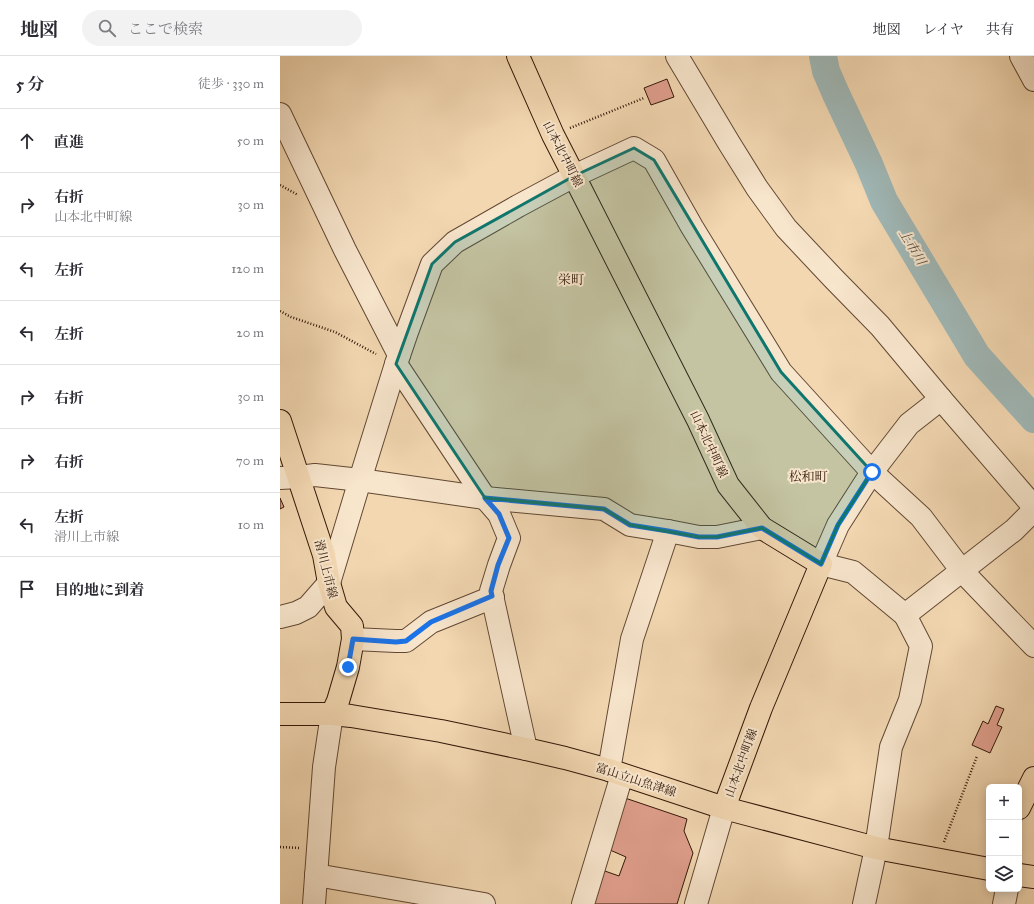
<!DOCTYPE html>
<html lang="ja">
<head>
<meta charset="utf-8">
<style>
	:root { --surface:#fff; --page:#f2f2f3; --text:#2b2b33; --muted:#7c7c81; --line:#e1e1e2 }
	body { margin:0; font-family:"IM FELL Great Primer","Noto Serif JP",serif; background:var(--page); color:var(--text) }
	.controls { position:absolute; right:12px; bottom:12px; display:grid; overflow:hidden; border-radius:6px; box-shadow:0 2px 10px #0003 }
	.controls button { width:36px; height:36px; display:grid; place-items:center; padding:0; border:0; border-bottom:1px solid var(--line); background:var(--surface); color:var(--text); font:20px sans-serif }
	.stop { position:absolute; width:12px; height:12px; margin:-9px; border:3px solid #1a73e8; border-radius:50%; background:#fff }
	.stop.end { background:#1a73e8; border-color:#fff; box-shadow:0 1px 4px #0008 }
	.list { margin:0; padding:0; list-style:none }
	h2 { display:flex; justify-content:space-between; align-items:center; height:52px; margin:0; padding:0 16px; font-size:17px }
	h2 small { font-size:13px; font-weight:400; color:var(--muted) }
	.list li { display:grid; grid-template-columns:26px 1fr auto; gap:12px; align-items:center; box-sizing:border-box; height:64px; padding:0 16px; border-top:1px solid var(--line) }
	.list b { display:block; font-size:15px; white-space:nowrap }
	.list p { margin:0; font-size:13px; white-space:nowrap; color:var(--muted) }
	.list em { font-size:13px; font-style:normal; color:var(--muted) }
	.icon { flex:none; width:22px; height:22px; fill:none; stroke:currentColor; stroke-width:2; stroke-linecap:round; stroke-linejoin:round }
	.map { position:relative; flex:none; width:754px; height:848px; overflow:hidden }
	header { display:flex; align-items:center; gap:24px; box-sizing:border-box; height:56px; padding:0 20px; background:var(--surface); border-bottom:1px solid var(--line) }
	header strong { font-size:19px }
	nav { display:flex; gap:22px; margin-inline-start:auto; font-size:14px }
	.search { width:280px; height:36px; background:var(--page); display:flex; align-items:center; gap:10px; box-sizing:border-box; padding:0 14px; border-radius:22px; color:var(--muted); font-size:15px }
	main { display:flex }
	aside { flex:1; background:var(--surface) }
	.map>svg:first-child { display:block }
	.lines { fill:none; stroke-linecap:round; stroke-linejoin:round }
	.river { stroke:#9fb7b6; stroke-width:28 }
	.building { fill:#df9e8c; stroke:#321809 }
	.minor-casing { stroke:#624833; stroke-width:24 }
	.major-casing { stroke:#321809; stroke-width:24 }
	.path { stroke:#321809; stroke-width:2.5; stroke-dasharray:1 2; stroke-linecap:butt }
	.minor { stroke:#f7e5cc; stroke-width:22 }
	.major { stroke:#f2d7b1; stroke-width:22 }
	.route { stroke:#1a73e8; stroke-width:5 }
	.marked { fill:#0f766e; fill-opacity:0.2; stroke:#0f766e; stroke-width:3; stroke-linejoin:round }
	.labels { text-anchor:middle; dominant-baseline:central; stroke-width:4; stroke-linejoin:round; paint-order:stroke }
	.street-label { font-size:12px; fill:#321809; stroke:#f7e5cc }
	.water-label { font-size:13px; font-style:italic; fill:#53483d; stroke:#f7e5cc }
	.neighbourhood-label { font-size:13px; fill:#321809; stroke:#f7e5cc }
</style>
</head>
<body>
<header>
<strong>地図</strong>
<div class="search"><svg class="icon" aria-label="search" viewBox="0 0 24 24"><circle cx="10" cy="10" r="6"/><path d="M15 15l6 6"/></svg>ここで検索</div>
<nav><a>地図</a><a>レイヤ</a><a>共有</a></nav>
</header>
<main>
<aside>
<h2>5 分<small>徒歩 · 330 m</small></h2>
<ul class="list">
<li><svg class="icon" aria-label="ahead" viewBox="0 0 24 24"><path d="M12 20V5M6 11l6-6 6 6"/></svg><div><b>直進</b></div><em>50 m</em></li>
<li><svg class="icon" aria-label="right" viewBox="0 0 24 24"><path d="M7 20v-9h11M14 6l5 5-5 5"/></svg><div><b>右折</b><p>山本北中町線</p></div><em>30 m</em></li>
<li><svg class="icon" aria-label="left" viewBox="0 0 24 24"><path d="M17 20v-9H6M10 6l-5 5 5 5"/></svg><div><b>左折</b></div><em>120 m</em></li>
<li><svg class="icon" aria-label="left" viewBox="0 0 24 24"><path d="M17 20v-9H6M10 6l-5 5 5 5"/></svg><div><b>左折</b></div><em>20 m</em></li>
<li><svg class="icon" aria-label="right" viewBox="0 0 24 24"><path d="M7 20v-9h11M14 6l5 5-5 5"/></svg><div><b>右折</b></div><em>30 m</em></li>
<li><svg class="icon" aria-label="right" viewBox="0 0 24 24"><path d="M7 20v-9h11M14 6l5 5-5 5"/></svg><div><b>右折</b></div><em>70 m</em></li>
<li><svg class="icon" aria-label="left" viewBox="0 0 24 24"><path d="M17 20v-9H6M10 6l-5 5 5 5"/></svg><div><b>左折</b><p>滑川上市線</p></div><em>10 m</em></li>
<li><svg class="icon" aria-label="arrive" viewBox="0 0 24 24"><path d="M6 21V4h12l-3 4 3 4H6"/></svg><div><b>目的地に到着</b></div></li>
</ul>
</aside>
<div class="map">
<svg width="754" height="848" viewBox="0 0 754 848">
	<rect width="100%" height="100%" fill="#f2d7b1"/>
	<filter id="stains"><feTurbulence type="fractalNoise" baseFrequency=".005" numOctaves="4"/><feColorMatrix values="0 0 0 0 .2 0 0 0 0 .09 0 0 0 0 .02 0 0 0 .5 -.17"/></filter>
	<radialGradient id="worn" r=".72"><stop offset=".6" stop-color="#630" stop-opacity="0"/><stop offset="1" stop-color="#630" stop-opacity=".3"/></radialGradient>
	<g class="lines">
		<!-- river -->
		<polyline class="river" points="543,0 546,15 556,38 589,108 604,145 697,300 754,363"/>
	</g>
	<!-- building -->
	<g class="building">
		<polygon points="387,23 394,41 371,49 364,32"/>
		<polygon points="0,442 4,451 0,453"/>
		<polygon points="716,650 724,653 717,669 722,671 710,697 692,689 703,665 708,668"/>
		<polygon points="345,742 407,763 404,775 413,797 397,848 310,848 322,814 339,820 346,801 330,794"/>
	</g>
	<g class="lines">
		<defs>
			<g id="minor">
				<polyline points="397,0 449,87 477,132 506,172 553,222 600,270 661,343 754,451"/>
				<polyline points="741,0 754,24"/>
				<polyline points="0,58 65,194 119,299"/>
				<polyline points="116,308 205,442 219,458 229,482 219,509 211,535 246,693"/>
				<polyline points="0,422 19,421 35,419 80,424 205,442 324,453 350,469 388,475"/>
				<polyline points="625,559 573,516 541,508 558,469 592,416 629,368 661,343"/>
				<polyline points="0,561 16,557 28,551 49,527 80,424 116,308 127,276 152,208 175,186 238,150 294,120 354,92 374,104 412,171 501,316 592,416 641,461 682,515 754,590"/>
				<polyline points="73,583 116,585 126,585 151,566 213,541"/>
				<polyline points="329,714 352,583 388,475 419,481 437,481 482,472"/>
				<polyline points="36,819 204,848"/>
				<polyline points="34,848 44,711 52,658"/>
				<polyline points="303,848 342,719"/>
				<polyline points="416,848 444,752"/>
				<polyline points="584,848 596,792 611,691 630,644 641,590 625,559 734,474 754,454"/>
				<polyline points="724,848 727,833"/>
			</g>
			<g id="major">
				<polyline points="238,0 273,79 294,120 418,364 448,429 482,472 541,508 481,652 444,752"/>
				<polyline points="0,365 44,499 49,527 56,551 72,570 73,583 68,611 58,645 52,658"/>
				<polyline points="0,658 52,658 71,660 161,675 246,693 285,702 329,714 444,752 596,792 709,813"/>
				<polyline points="739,752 754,722"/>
				<polyline points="739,819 754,821"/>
			</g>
		</defs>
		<!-- minor casing -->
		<use href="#minor" class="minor-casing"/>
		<!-- major casing -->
		<use href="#major" class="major-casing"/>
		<!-- path -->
		<g class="path">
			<polyline points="290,72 364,42"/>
			<polyline points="0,129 18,139"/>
			<polyline points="0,255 11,261 55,276 96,298"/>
			<polyline points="664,786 697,700"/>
			<polyline points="0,791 20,792"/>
		</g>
		<!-- minor -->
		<use href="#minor" class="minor"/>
		<!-- major -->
		<use href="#major" class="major"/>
	</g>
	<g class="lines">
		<!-- route -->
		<polyline class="route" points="68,611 73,583 116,586 126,585 151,566 212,540 211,535 218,509 229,482 219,458 205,442 324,453 350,469 388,475 419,481 437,481 482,472 541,508 558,469 592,416"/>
	</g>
	<!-- marked area -->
	<path class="marked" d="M354,92L374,104L501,316L592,416L558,469L541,508L482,472L437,481H419L350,469L324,453L205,442L116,308L152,208L175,186L294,120Z"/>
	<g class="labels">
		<!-- street labels -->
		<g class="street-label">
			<text transform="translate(283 98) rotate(63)">山本北中町線</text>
			<text transform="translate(429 388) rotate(65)">山本北中町線</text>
			<text transform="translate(46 513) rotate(76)">滑川上市線</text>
			<text transform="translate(461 707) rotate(-70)">山本北中町線</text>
			<text transform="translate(356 724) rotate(18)">富山立山魚津線</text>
		</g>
		<!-- water labels -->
		<g class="water-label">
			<text transform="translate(632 191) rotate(59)">上市川</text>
		</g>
		<!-- neighbourhood labels -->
		<g class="neighbourhood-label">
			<text x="291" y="224">栄町</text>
			<text x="528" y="421">松和町</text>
		</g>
	</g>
	<rect width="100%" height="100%" filter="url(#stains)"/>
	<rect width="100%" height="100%" fill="url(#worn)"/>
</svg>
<div class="controls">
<button>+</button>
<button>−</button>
<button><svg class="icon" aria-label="layers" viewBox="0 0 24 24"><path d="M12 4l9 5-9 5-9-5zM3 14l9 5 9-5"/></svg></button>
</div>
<div class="stop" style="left:592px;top:416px"></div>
<div class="stop end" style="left:68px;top:611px"></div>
</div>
</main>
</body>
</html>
